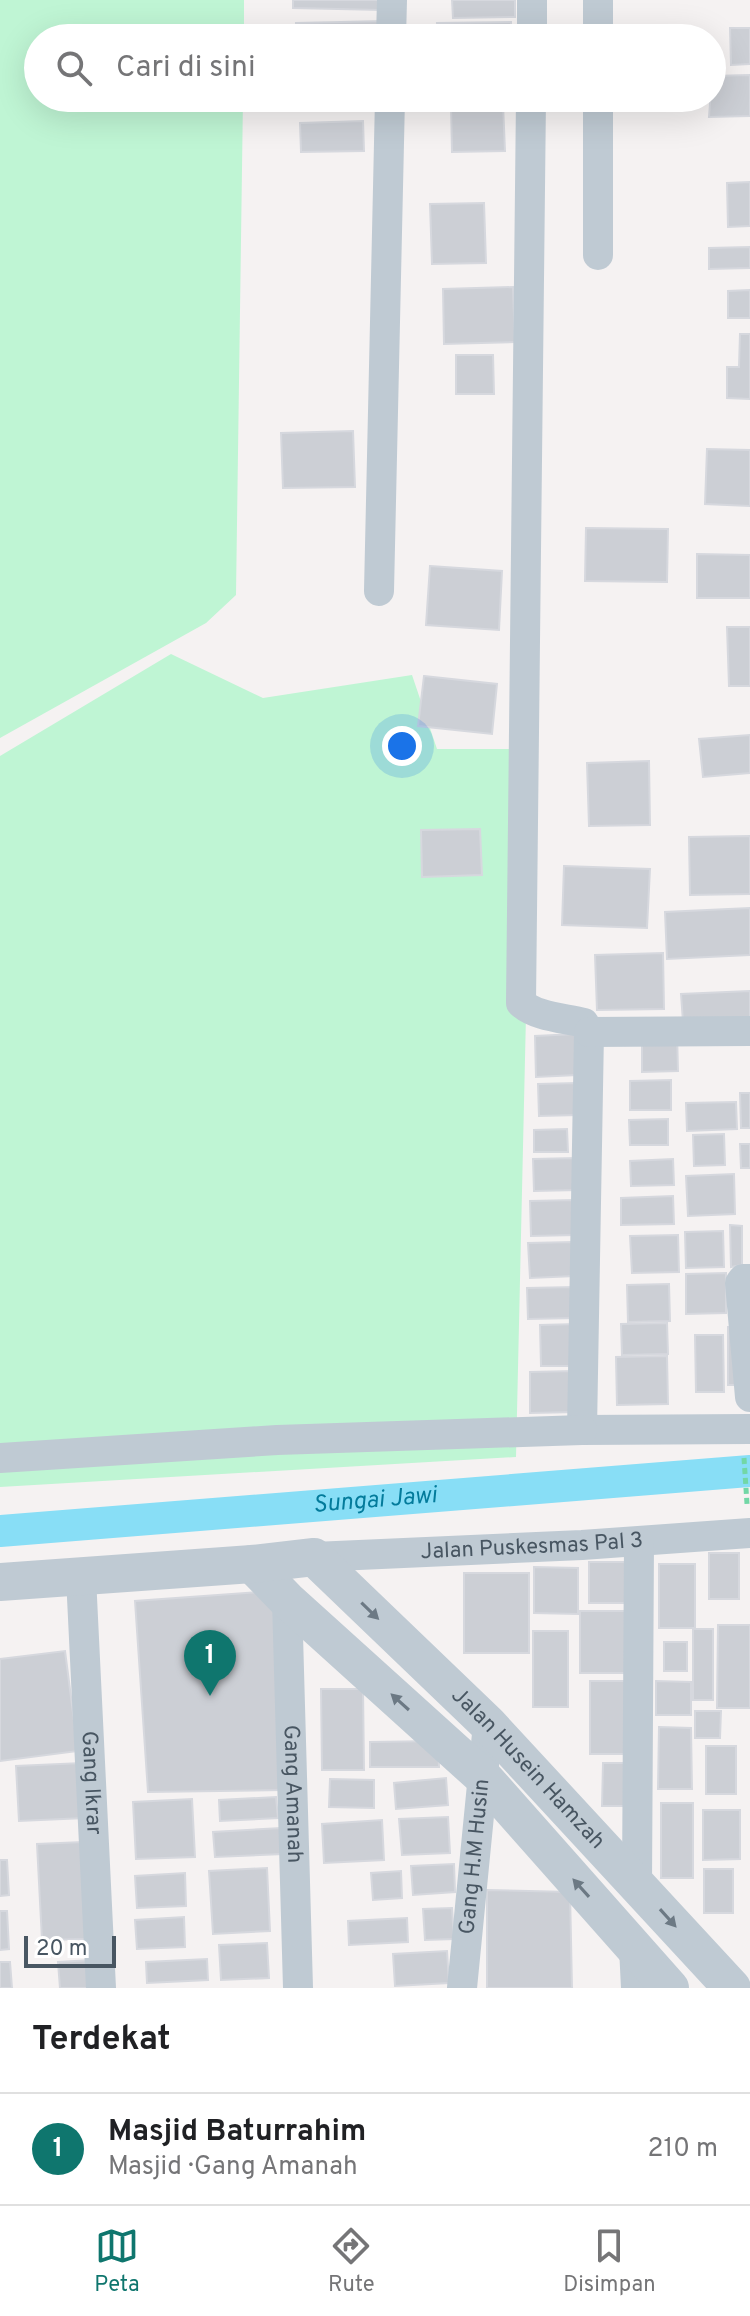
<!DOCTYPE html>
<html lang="id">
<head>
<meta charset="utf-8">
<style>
	:root { --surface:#fff; --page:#f2f2f2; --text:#202124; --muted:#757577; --line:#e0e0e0; --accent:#0f766e }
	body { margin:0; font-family:Overpass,sans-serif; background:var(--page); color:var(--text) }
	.scale { position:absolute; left:24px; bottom:20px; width:92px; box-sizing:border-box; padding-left:8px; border:4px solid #485662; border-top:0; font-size:22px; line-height:28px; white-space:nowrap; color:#485662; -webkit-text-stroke:6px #fff; paint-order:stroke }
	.you { position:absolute; left:402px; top:746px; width:28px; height:28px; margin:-20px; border:6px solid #fff; border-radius:50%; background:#1a73e8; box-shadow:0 0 0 12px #1a73e833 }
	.badge { display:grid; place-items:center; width:52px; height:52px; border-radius:50%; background:var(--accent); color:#fff; font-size:26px; font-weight:700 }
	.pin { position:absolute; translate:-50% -66px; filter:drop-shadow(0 2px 4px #0008) }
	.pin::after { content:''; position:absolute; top:42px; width:28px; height:24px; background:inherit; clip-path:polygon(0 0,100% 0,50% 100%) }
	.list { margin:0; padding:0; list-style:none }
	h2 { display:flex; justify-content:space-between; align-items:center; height:104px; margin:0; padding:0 32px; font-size:34px }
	h2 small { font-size:26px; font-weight:400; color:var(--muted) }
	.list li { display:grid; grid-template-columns:52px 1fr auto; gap:24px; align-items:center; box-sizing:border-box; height:112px; padding:0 32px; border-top:2px solid var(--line) }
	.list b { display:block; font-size:30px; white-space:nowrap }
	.list p { margin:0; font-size:26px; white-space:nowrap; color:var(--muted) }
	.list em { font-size:26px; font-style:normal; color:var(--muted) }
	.icon { flex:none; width:44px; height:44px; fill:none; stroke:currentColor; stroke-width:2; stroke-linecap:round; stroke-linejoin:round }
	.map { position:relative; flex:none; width:750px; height:1988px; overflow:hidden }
	.search { position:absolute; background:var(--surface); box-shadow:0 8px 32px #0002; left:24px; right:24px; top:24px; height:88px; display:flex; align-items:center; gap:20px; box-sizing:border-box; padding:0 28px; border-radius:44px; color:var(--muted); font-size:30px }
	.sheet { height:216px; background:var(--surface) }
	nav { display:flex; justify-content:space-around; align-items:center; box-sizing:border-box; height:112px; border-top:2px solid var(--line); background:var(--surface); font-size:22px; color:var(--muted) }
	nav a { display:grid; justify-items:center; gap:4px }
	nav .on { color:var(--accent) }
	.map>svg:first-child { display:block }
	.green { fill:#bff5d4 }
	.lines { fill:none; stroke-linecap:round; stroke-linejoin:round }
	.canal { stroke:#88def6; stroke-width:32 }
	.building { fill:#cccfd5; stroke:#d6d8de; stroke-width:2 }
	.path { stroke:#72d7a6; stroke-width:5; stroke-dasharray:6 4; stroke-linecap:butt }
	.minor { stroke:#bfcad3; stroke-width:30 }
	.tertiary { stroke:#bfcad3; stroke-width:38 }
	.oneway { fill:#6c7984 }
	.labels { text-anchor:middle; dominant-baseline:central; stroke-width:8; stroke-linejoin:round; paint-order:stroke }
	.street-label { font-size:22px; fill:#485662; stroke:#fff }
	.water-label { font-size:24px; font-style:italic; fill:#037b9b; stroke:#fff }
</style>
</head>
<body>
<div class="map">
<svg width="750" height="1988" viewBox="0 0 750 1988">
	<rect width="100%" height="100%" fill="#f5f2f2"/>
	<!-- green -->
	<g class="green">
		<polygon points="0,0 244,0 244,38 38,38 38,98 243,98 236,595 206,623 0,738"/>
		<polygon points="171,654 263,698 412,675 437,749 532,749 516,1457 0,1487 0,756"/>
	</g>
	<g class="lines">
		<!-- canal -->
		<path class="canal" id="s1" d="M0,1531L750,1471"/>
	</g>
	<!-- building -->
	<g class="building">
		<polygon points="293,0 382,0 382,10 293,8"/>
		<polygon points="452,0 515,0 515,17 453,18"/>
		<polygon points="385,21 386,38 296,38 296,23"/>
		<polygon points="511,22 511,38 438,38 437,23"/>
		<polygon points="730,28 750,28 750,64 731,65"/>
		<polygon points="750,75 750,116 709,117 712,76"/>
		<polygon points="298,98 388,98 388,108 298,111"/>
		<polygon points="503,104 505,151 452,152 451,105"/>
		<polygon points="363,121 364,151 301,152 300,123"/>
		<polygon points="750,182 750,226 728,227 727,183"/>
		<polygon points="484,203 486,263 432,264 430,204"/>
		<polygon points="750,247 750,268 709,269 709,248"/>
		<polygon points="513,287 515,342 444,344 443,289"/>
		<polygon points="750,290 750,318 728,318 728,291"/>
		<polygon points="740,334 750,334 750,399 727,398 727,367 739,367"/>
		<polygon points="456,355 493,355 494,394 456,394"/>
		<polygon points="353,431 355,487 283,488 281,433"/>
		<polygon points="707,449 750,450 750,506 705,504"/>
		<polygon points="586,528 668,529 667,582 585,581"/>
		<polygon points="697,554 750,555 750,598 697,598"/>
		<polygon points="430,566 502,571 499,630 426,625"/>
		<polygon points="727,627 750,627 750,686 729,686"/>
		<polygon points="424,676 497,684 492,734 418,726"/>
		<polygon points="750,735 750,773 703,777 699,739"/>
		<polygon points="649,761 650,825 589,826 587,763"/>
		<polygon points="480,829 482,875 422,877 421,830"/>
		<polygon points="750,836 750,894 690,895 689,837"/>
		<polygon points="564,866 650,869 647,928 562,925"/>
		<polygon points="750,908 750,955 667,959 665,912"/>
		<polygon points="663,953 664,1009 597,1010 595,955"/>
		<polygon points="750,991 750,1023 683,1022 681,994"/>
		<polygon points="677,1032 678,1071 642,1072 642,1034"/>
		<polygon points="576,1034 577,1075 536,1077 535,1036"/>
		<polygon points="671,1080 671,1110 630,1110 630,1081"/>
		<polygon points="577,1083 578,1115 539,1116 538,1084"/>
		<polygon points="740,1093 750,1093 750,1128 741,1128"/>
		<polygon points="736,1102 737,1129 687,1131 686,1103"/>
		<polygon points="668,1119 668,1145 630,1145 629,1120"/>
		<polygon points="567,1129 568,1152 534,1152 534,1130"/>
		<polygon points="724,1134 725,1165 694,1166 693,1135"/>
		<polygon points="740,1144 750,1144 750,1168 741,1168"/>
		<polygon points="577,1158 578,1190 534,1191 533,1159"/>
		<polygon points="673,1159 674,1185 631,1186 630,1161"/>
		<polygon points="734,1174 735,1214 688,1216 686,1176"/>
		<polygon points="673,1196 674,1224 621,1225 621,1198"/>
		<polygon points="575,1200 576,1235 531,1236 530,1201"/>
		<polygon points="730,1225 742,1226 742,1265 731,1267"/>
		<polygon points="723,1231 724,1267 686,1268 685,1232"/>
		<polygon points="678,1235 679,1272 632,1273 630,1236"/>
		<polygon points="574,1242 575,1276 530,1278 528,1243"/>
		<polygon points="726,1273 726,1313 686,1314 686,1274"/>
		<polygon points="669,1284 670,1321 628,1322 627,1285"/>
		<polygon points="576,1287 576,1318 528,1319 527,1288"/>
		<polygon points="667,1323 668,1354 622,1355 621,1324"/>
		<polygon points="578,1324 580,1366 541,1366 540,1325"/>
		<polygon points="728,1327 741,1327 742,1385 728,1385"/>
		<polygon points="695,1335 723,1335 724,1392 696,1392"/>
		<polygon points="667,1356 668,1404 617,1405 616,1357"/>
		<polygon points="575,1371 576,1412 530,1413 530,1372"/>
		<rect x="709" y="1553" width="30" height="46"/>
		<rect x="589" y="1562" width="42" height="41"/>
		<rect x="659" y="1564" width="36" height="64"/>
		<polygon points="534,1567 578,1568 578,1614 534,1613"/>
		<rect x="464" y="1573" width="65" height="80"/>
		<polygon points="275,1591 281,1790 148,1792 135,1601"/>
		<rect x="580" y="1611" width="51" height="62"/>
		<polygon points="718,1625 750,1625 750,1708 717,1708"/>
		<rect x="693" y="1629" width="20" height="71"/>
		<rect x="533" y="1631" width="35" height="76"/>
		<rect x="664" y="1642" width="23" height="29"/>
		<polygon points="65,1651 78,1751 0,1761 0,1659"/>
		<rect x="590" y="1681" width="43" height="73"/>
		<polygon points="656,1681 691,1682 691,1715 656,1715"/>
		<polygon points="321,1689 363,1689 364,1770 322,1770"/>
		<polygon points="695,1711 721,1711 720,1738 695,1738"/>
		<polygon points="659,1727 691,1728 692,1789 658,1789"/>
		<polygon points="438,1741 439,1767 370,1767 370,1742"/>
		<rect x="706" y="1746" width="30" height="48"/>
		<polygon points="82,1763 85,1818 19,1821 16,1766"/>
		<polygon points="603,1763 632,1763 632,1806 602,1806"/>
		<polygon points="446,1778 448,1805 396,1809 394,1783"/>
		<polygon points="330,1779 374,1780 374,1808 329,1807"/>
		<polygon points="276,1797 278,1818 220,1821 219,1800"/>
		<polygon points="192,1799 195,1857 136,1859 133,1802"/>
		<rect x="661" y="1803" width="32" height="75"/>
		<polygon points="703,1810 740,1810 740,1859 703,1860"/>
		<polygon points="448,1817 450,1853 402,1855 399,1819"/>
		<polygon points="382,1820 384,1860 324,1863 322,1824"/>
		<polygon points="281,1828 283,1854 215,1857 213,1832"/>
		<polygon points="83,1842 89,1939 42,1940 37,1844"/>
		<polygon points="0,1860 7,1860 9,1895 0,1896"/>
		<polygon points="454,1864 455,1892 413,1895 411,1866"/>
		<polygon points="267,1868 270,1931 213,1934 209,1871"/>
		<rect x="704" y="1869" width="29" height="44"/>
		<polygon points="401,1871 402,1898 373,1900 371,1873"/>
		<polygon points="185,1873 186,1906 137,1908 135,1876"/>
		<polygon points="487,1890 570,1892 572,1988 487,1988"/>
		<polygon points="452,1908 454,1939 425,1940 423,1909"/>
		<polygon points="0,1911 7,1911 9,1949 0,1950"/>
		<polygon points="184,1917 185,1947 137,1949 135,1920"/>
		<polygon points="407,1918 408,1942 349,1945 348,1921"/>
		<polygon points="267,1943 269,1978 221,1980 219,1945"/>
		<polygon points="447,1951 449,1983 395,1986 393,1954"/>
		<polygon points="207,1959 208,1980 147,1983 146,1962"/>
		<polygon points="91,1960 93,1988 60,1988 58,1962"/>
		<polygon points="0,1962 10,1962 12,1988 0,1988"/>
	</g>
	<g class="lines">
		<!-- path -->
		<polyline class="path" points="744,1458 747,1504"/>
		<!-- minor -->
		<g class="minor">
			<polyline points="598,0 598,38"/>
			<polyline points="391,38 392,0"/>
			<polyline points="532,38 532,0"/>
			<path d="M531,98L521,1003C536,1017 565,1018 584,1023L589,1032L582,1430L750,1429"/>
			<polyline points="598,98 598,255"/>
			<polyline points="379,591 390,98"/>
			<polyline points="589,1032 750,1031"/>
			<polyline points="750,1279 743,1279 740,1283 750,1397"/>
			<polyline points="0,1458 277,1440 582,1430"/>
			<path id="s2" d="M314,1557L582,1545L750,1533"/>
			<path id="s3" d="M81,1577L101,1988"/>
			<path id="s4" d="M287,1600L298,1988"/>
			<polyline points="637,1884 639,1542"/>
			<polyline points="634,1947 636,1988"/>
			<path id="s5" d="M462,1988L488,1724"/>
		</g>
		<!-- tertiary -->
		<g class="tertiary">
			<polyline points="252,1564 287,1600 483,1777 670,1988"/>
			<path id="s6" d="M0,1582L252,1564L314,1557L488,1724L732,1988"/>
		</g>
	</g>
	<!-- one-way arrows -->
	<defs><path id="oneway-solid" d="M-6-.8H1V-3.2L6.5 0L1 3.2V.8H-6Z" transform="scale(2)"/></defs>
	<g class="oneway">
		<use href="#oneway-solid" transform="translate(370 1611) rotate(44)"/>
		<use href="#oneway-solid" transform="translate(400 1702) rotate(-138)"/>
		<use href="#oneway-solid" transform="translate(581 1888) rotate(-132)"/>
		<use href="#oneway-solid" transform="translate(668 1918) rotate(48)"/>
	</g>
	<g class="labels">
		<!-- street labels -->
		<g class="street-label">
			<text stroke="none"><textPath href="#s2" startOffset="218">Jalan Puskesmas Pal 3</textPath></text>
			<text stroke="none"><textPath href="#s6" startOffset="616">Jalan Husein Hamzah</textPath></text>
			<text stroke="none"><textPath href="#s3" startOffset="206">Gang Ikrar</textPath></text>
			<text stroke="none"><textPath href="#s4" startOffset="194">Gang Amanah</textPath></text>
			<text stroke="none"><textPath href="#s5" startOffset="132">Gang H.M Husin</textPath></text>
		</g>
		<!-- water labels -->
		<g class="water-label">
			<text stroke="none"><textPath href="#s1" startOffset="376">Sungai Jawi</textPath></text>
		</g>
	</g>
</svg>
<div class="scale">20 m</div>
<div class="you"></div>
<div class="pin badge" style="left:210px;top:1696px">1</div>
<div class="search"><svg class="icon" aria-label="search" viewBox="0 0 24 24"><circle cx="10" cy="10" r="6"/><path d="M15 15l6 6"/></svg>Cari di sini</div>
</div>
<section class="sheet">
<h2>Terdekat<small></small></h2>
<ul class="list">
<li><span class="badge">1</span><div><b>Masjid Baturrahim</b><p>Masjid · Gang Amanah</p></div><em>210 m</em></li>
</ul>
</section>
<nav>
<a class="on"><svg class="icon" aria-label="map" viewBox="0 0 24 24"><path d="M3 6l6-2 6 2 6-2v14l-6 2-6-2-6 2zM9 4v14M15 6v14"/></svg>Peta</a>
<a><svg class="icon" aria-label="directions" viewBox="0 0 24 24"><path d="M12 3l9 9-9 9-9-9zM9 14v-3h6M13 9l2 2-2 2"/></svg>Rute</a>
<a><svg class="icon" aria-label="saved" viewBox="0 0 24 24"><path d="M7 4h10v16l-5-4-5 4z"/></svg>Disimpan</a>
</nav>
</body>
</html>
